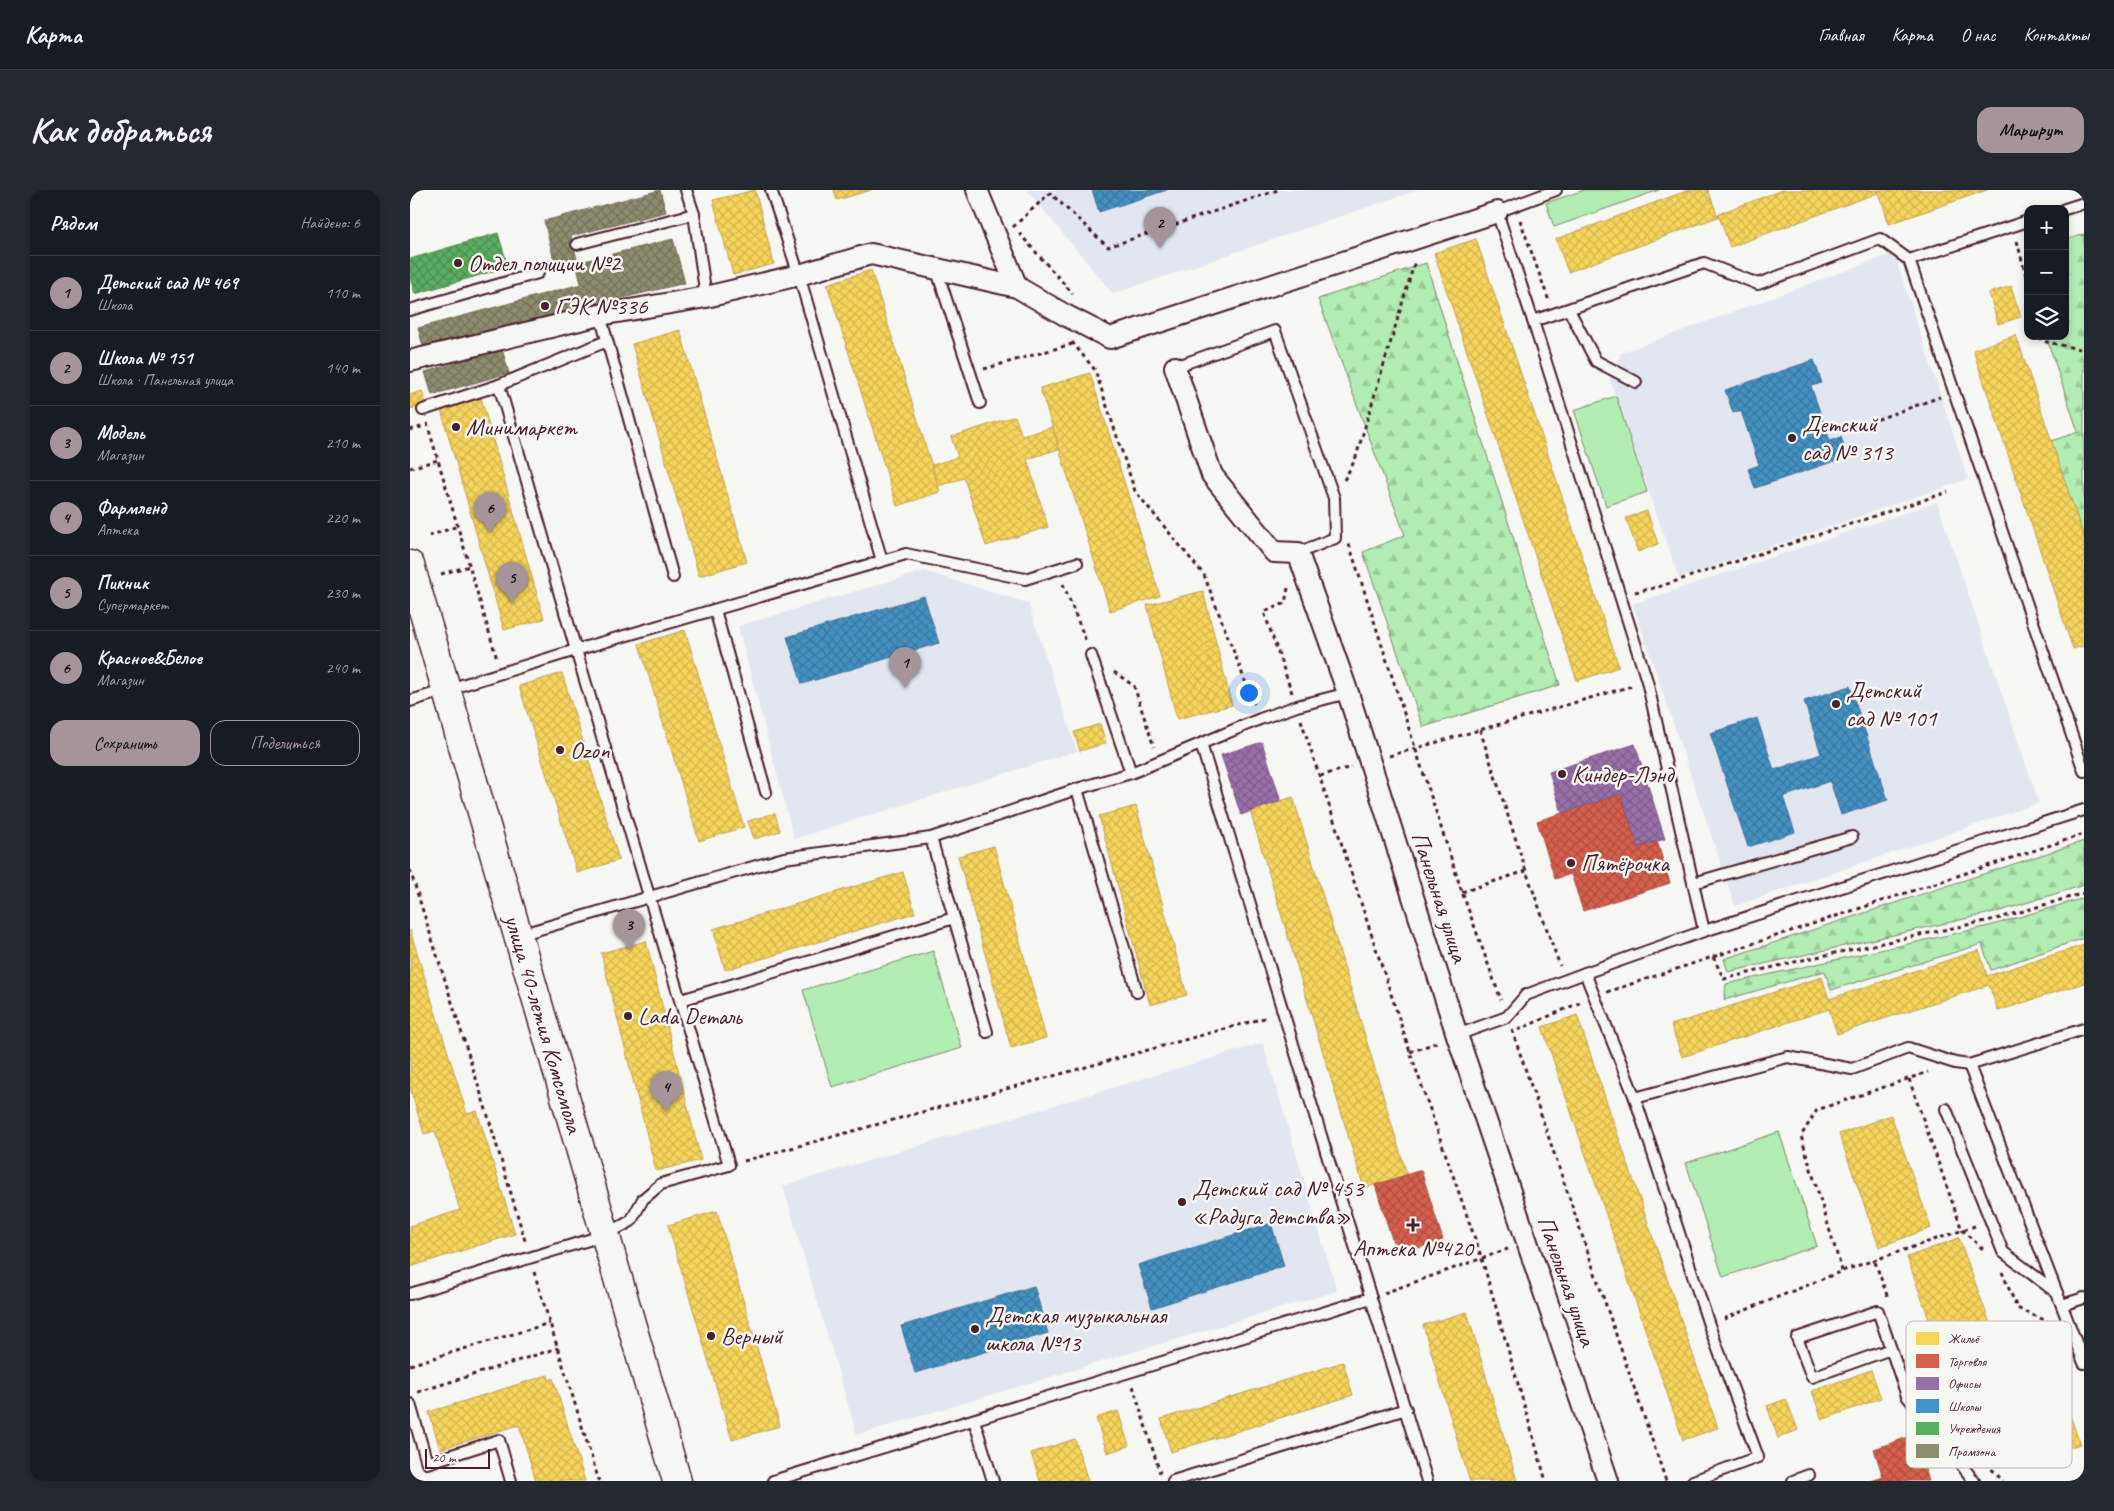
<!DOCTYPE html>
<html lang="ru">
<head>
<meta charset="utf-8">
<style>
	:root { --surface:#171b24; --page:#242831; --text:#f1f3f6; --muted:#9ea1a6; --line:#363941; --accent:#a6949b }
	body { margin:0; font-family:Caveat,sans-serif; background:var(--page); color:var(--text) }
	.controls { position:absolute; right:15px; top:15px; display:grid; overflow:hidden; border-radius:10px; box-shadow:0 2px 8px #0003 }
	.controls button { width:45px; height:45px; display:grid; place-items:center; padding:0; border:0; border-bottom:1px solid var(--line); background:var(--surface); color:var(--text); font:25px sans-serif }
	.scale { position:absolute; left:15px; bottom:12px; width:65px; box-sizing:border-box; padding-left:5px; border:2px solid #4a1f2b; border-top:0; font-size:14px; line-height:18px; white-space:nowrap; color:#4a1f2b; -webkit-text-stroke:4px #f6f6f2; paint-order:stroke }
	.you { position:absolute; left:838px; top:502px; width:18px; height:18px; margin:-12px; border:4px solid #fff; border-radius:50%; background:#1a73e8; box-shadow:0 0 0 8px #1a73e833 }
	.badge { display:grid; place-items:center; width:32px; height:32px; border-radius:50%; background:var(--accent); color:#111; font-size:16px; font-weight:700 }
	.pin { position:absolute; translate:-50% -41px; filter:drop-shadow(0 1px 2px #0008) }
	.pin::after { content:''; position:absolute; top:26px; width:18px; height:15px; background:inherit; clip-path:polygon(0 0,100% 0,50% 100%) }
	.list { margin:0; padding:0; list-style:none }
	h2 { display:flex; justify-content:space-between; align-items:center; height:65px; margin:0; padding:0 20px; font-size:21px }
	h2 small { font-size:16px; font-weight:400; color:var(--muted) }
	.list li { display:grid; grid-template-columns:32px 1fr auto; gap:15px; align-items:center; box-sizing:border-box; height:75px; padding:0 20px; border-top:1px solid var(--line) }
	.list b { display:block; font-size:19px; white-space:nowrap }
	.list p { margin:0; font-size:16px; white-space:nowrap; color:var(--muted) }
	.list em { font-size:16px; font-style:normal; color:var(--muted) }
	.actions { display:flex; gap:10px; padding:15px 20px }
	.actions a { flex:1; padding:11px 0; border:1px solid var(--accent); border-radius:15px; text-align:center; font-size:18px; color:var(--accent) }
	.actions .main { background:var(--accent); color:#111 }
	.icon { flex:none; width:28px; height:28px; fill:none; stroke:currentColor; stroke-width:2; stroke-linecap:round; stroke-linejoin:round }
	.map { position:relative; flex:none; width:1674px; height:1291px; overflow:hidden; border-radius:15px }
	header { display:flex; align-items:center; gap:30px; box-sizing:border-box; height:70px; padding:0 25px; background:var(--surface); border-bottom:1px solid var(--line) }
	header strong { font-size:24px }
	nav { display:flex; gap:28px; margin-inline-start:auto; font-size:18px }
	.intro { display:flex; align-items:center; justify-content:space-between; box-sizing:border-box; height:120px; padding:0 30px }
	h1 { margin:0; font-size:35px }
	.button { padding:12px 22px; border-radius:15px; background:var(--accent); color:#111; font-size:18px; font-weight:700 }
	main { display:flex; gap:30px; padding:0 30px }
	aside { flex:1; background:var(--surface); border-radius:15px; box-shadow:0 2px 8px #0003 }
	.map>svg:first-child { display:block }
	.built { fill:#e1e6f1 }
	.green { fill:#b1edb2; stroke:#7e866e }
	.forest { fill:url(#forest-firs); stroke:#7e866e }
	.homes { fill:url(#homes-cross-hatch); stroke:#c29e4d }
	.shops { fill:url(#shops-cross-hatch); stroke:#ac4c43 }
	.offices { fill:url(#offices-cross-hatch); stroke:#815885 }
	.schools { fill:url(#schools-cross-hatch); stroke:#457095 }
	.public { fill:url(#public-cross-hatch); stroke:#558351 }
	.industry { fill:url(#industry-cross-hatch); stroke:#786b5a }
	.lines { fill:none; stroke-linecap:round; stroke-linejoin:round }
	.lane-casing { stroke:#4a1f2b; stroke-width:14 }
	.street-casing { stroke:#4a1f2b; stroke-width:24 }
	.secondary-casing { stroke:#4a1f2b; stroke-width:31 }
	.path { stroke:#4a1f2b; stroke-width:3; stroke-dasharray:4 4; stroke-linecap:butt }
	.lane { stroke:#f6f6f2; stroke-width:10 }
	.street { stroke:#f6f6f2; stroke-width:20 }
	.secondary { stroke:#f6f6f2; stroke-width:28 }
	.poi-dot { fill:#4a1f2b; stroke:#f6f6f2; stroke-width:2 }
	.labels { text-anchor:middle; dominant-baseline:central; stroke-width:5; stroke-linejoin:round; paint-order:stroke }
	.poi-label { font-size:24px; fill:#4a1f2b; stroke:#f6f6f2; text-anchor:start }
	.street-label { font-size:24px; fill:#4a1f2b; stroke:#f6f6f2 }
	.key { fill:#f6f6f2; stroke:#c2b6b6; stroke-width:1 }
	.key-label { font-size:14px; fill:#4a1f2b }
</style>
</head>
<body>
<header>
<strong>Карта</strong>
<nav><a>Главная</a><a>Карта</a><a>О нас</a><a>Контакты</a></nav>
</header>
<div class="intro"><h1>Как добраться</h1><a class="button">Маршрут</a></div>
<main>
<aside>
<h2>Рядом<small>Найдено: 6</small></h2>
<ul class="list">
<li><span class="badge">1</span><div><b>Детский сад № 469</b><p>Школа</p></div><em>110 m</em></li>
<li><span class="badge">2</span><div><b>Школа № 151</b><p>Школа · Панельная улица</p></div><em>140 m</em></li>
<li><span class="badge">3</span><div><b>Модель</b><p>Магазин</p></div><em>210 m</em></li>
<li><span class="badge">4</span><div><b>Фармленд</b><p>Аптека</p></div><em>220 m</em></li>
<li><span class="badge">5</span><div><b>Пикник</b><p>Супермаркет</p></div><em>230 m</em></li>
<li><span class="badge">6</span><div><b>Красное&amp;Белое</b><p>Магазин</p></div><em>240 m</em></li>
</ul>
<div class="actions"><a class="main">Сохранить</a><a>Поделиться</a></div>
</aside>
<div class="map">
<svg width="1674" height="1291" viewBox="0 0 1674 1291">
	<defs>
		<pattern id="forest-firs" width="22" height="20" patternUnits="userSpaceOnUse" patternTransform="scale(1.25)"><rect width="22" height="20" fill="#b1edb2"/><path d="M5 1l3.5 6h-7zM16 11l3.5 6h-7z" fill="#9acb99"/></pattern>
		<pattern id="homes-cross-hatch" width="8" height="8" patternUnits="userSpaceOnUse" patternTransform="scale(1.25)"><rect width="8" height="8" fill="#f6d55c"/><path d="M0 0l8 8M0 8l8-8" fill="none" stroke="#d4b650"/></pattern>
		<pattern id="shops-cross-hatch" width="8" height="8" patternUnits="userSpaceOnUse" patternTransform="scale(1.25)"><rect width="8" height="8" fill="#d6604d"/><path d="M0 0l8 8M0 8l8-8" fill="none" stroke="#b04f40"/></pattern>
		<pattern id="offices-cross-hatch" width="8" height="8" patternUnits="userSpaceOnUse" patternTransform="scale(1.25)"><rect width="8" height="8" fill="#9970ab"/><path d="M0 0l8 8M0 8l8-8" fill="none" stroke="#7f5b8b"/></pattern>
		<pattern id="schools-cross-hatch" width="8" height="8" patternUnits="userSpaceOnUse" patternTransform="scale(1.25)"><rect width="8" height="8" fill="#4393c3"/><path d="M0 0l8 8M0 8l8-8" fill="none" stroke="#3a779f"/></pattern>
		<pattern id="public-cross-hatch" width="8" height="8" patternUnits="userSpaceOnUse" patternTransform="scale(1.25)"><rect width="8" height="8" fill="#5aae61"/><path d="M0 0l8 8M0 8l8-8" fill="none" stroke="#4c8d50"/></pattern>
		<pattern id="industry-cross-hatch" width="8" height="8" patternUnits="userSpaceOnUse" patternTransform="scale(1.25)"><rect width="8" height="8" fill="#8c8c6e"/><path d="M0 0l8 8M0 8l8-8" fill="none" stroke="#74725b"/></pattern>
	</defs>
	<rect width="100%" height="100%" fill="#f6f6f2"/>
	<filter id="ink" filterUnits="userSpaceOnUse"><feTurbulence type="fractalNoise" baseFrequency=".02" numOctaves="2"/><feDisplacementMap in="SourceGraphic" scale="10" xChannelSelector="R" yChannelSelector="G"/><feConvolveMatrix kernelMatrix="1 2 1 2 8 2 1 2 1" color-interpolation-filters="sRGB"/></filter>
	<g filter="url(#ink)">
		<!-- built -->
		<g class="built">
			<polygon points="617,0 1008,0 703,104"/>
			<polygon points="1484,63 1558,289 1269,388 1199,188 1211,163"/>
			<polygon points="1527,312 1629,613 1325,716 1223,414"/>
			<polygon points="514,381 618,413 667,561 384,649 328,436"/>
			<polygon points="853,853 927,1101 447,1245 373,996"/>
		</g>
		<!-- green -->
		<g class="green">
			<polygon points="1174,0 1249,0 1144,37 1136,13"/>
			<polygon points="1206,206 1237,302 1196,316 1164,220"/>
			<polygon points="523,761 552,858 422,897 393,800"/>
			<polygon points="1369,942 1407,1056 1313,1087 1276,973"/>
		</g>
		<!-- forest -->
		<g class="forest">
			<polygon points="1674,44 1674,348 1641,251 1668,242 1636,146 1655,146 1655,50"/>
			<polygon points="1016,73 1150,495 1013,537 953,362 995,345 908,109"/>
			<polygon points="1674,651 1674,695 1590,721 1318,782 1314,769"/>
			<polygon points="1674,708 1674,748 1581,780 1572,754 1421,800 1415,781 1314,810 1316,794 1579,736"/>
		</g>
		<!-- homes -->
		<g class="homes">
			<polygon points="345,0 364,74 323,85 303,10"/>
			<polygon points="424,0 461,0 427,10"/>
			<polygon points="1279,0 1298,0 1308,27 1158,82 1146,49"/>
			<polygon points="1372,0 1467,0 1468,3 1320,57 1308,24"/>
			<polygon points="1468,0 1577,0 1479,34"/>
			<polygon points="1066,49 1209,477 1167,491 1024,63"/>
			<polygon points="461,80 530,302 487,316 417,94"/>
			<polygon points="1601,96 1611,127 1588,134 1579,103"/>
			<polygon points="270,140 337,372 289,386 222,154"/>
			<polygon points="1606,145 1674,348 1674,456 1663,459 1563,160"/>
			<polygon points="680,183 750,406 700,421 630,198"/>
			<polygon points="12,201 16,214 0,219 0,205"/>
			<polygon points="71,208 134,429 94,440 31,220"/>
			<polygon points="605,226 612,246 643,237 649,259 617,269 638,337 576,356 554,288 528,296 522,275 548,267 541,247"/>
			<polygon points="1237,321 1248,354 1228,362 1216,328"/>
			<polygon points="793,401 822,515 767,529 737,415"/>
			<polygon points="275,440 334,637 289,651 229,454"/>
			<polygon points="152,483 209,670 167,683 109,496"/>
			<polygon points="690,534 696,553 670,561 664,542"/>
			<polygon points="883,607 997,985 954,998 840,621"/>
			<polygon points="726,616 777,805 740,815 689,626"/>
			<polygon points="365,623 370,641 344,649 338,631"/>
			<polygon points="584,656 636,848 601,858 548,666"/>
			<polygon points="493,682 505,723 315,780 303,739"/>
			<polygon points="0,740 57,924 67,921 105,1044 0,1077 0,1036 50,1020 25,941 14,944 0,898"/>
			<polygon points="236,751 291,970 246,981 191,763"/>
			<polygon points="1674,755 1674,793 1588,821 1579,795 1427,844 1419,819 1272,867 1261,835 1412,787 1419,809 1569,760 1577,786"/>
			<polygon points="1167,825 1308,1238 1273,1250 1132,837"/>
			<polygon points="1481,925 1521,1038 1469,1057 1429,944"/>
			<polygon points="307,1021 370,1236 322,1250 258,1035"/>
			<polygon points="1549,1048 1590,1161 1537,1180 1497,1067"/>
			<polygon points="1057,1122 1107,1291 1060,1291 1059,1289 1013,1135"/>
			<polygon points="1633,1147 1670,1254 1618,1272 1581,1165"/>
			<polygon points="933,1172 943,1205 761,1262 751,1229"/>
			<polygon points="1461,1180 1471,1208 1412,1230 1402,1201"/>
			<polygon points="138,1185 139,1190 143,1188 175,1291 126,1291 109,1235 30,1259 19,1222"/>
			<polygon points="1376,1209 1388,1240 1368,1248 1357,1216"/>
			<polygon points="708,1221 719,1256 697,1263 686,1228"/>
			<polygon points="665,1249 678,1291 630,1291 621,1263"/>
		</g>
		<!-- shops -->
		<g class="shops">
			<polygon points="1211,604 1228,657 1247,651 1260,693 1173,721 1161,684 1145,689 1127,631"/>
			<polygon points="1011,980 1033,1050 987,1065 965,995"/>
			<polygon points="1504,1245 1519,1291 1461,1291 1473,1287 1464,1259"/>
		</g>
		<!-- offices -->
		<g class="offices">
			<polygon points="852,552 871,611 831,625 811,565"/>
			<polygon points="1225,554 1255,649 1228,657 1211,604 1152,623 1139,582"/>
		</g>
		<!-- schools -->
		<g class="schools">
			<polygon points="682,0 757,0 689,22"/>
			<polygon points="1404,170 1412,193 1401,196 1420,251 1431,247 1437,267 1345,298 1338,279 1349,275 1331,221 1323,223 1315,200"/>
			<polygon points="514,406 529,453 392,494 377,447"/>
			<polygon points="1440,496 1478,610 1431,625 1420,591 1373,607 1385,642 1338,657 1300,543 1347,528 1364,580 1411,564 1394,511"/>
			<polygon points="861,1033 874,1076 742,1118 728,1075"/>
			<polygon points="624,1096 638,1143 505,1183 491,1136"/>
		</g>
		<!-- public -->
		<polygon class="public" points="88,43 98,77 5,104 0,88 0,69"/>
		<!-- industry -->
		<g class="industry">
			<polygon points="250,0 256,22 161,46 168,73 146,78 134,31"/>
			<polygon points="263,49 275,93 13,156 8,138 171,94 166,73"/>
			<polygon points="92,159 99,183 22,205 15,182"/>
		</g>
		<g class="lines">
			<defs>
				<g id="lane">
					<polyline points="276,0 284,24 296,107"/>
					<polyline points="361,0 389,85 472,371"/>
					<polyline points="1146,0 1087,22 1123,131 1294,73 1348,94 1470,49 1499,70 1618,31"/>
					<polyline points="1655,19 1674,13"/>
					<polyline points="167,54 284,24"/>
					<polyline points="1499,70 1674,581"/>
					<polyline points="526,78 570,213"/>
					<polyline points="0,120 128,83"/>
					<polyline points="1159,120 1186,171 1226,192"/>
					<polyline points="190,125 263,387"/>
					<polyline points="1123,131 1237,491 1294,741"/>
					<polyline points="765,177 865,141 924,308 925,348 888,363"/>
					<polyline points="89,195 166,460 496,364 615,389 667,373"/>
					<polyline points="13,220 89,195 197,151"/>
					<polyline points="305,420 356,602"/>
					<polyline points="681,465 721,583"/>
					<polyline points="0,511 166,460 319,975 251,994 233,1009 221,1031 195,1045 0,1104"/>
					<polyline points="791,554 1017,1291"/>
					<polyline points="667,599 727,802"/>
					<polyline points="521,648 577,842"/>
					<polyline points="1284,693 1442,647"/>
					<polyline points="109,745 374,668 521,648 667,599 721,583 850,529 887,516 938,503"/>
					<polyline points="1175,783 1225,908 1299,1135 1348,1267 1283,1291"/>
					<polyline points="271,810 544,728"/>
					<polyline points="1674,839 1559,875 1674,1173"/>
					<polyline points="1047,845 1097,827 1116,805 1175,783 1294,741 1674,620"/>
					<polyline points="1225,908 1378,867 1442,879 1498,858 1545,873 1559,875"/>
					<polyline points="1536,919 1593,1062 1647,1103"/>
					<polyline points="1652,1115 1674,1108"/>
					<polyline points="1481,1159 1402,1187 1387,1148 1468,1121 1497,1206 1564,1291"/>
					<polyline points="0,1214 17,1273 89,1250 101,1291"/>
					<polyline points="564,1230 583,1291"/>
					<polyline points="363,1291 961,1108"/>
					<polyline points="763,1291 996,1219"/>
					<polyline points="1383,1291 1399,1285"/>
				</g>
				<g id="street">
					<polyline points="567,0 607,97"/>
					<polyline points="0,171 190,125 296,107 389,85 461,64 607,97 655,125 700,148 1087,22"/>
					<polyline points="765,177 802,285 864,362 888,363 938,503 1047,845 1198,1291"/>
				</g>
				<g id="secondary">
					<path id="s1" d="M0,375L267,1291"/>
				</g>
			</defs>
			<!-- lane casing -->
			<use href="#lane" class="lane-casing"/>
			<!-- street casing -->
			<use href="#street" class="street-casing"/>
			<!-- secondary casing -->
			<use href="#secondary" class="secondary-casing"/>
			<!-- path -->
			<g class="path">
				<polyline points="1110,30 1139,111"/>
				<polyline points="603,37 640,3 698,57 868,0"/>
				<polyline points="609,43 663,104"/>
				<polyline points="1607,51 1618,94"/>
				<polyline points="1631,146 1632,151 1674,160"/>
				<polyline points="662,152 685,180 725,301 794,385 844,514"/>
				<polyline points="574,179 662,154"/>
				<polyline points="1460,232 1530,207"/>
				<polyline points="17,233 87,469"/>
				<polyline points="0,240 15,236"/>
				<polyline points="0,278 28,270"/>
				<polyline points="934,290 945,270 1005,71"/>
				<polyline points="19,346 48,336"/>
				<polyline points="939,354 1052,702 1091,810"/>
				<polyline points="31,384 60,376"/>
				<polyline points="653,394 676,451"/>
				<polyline points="878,398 875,413 854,422 882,503"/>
				<polyline points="1225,402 1248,397 1538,302"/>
				<polyline points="704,482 724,496 744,557"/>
				<polyline points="891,530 1000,862 1072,1069 1136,1291"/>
				<polyline points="1070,540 1116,681 1150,776"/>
				<polyline points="979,566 1222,496"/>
				<polyline points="910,586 941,577"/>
				<polyline points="0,680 78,926 116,1054"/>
				<polyline points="1052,702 1116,681"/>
				<polyline points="1303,767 1314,789 1397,769 1590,728 1674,703"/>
				<polyline points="1197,802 1674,644"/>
				<polyline points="1102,840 1256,1291"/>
				<polyline points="1108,840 1171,812"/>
				<polyline points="1000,862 1028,852"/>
				<polyline points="1499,889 1552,1040 1574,1060"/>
				<polyline points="334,971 858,827"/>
				<polyline points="1465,1072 1478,1108"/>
				<polyline points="1432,1081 1391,946 1407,920 1518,882"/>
				<polyline points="124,1082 189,1291"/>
				<polyline points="1592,1082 1607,1118 1641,1133"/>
				<polyline points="974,1103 1098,1059"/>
				<polyline points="1314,1129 1432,1081 1565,1036"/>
				<polyline points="0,1175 140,1133"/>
				<polyline points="723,1196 750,1283"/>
				<polyline points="8,1202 148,1158"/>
				<polyline points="1554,1250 1593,1291"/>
			</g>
			<!-- lane -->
			<use href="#lane" class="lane"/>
			<!-- street -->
			<use href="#street" class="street"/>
			<!-- secondary -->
			<use href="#secondary" class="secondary"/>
		</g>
	</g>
	<!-- markers -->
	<g class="poi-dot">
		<circle cx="48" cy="73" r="5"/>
		<circle cx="135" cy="116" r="5"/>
		<circle cx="46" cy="237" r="5"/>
		<circle cx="1382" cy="248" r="5"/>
		<circle cx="1426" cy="514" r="5"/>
		<circle cx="150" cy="560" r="5"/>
		<circle cx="1152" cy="584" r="5"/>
		<circle cx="1161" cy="673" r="5"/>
		<circle cx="218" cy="826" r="5"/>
		<circle cx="772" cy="1012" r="5"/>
		<path d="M1000.5 1027.5h5v5h5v5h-5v5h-5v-5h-5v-5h5z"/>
		<circle cx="565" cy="1139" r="5"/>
		<circle cx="301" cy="1146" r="5"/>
	</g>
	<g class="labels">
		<!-- poi labels -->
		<g class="poi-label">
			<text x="58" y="73">Отдел полиции №2</text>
			<text x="145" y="116">ГЭК №336</text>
			<text x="1392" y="234">Детский<tspan x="1392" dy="28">сад № 313</tspan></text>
			<text x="56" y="237">Минимаркет</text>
			<text x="1436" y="500">Детский<tspan x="1436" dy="28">сад № 101</tspan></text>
			<text x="160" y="560">Ozon</text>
			<text x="1162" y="584">Киндер-Лэнд</text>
			<text x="1171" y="673">Пятёрочка</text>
			<text x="228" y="826">Lada Dеталь</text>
			<text x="782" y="998">Детский сад № 453<tspan x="782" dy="28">«Радуга детства»</tspan></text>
			<text x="1003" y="1058" text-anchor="middle">Аптека №420</text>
			<text x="575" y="1125">Детская музыкальная<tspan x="575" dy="28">школа №13</tspan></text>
			<text x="311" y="1146">Верный</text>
		</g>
		<!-- street labels -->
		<g class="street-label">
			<text transform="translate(1030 707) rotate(72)">Панельная улица</text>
			<text stroke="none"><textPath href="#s1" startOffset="478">улица 40-летия Комсомола</textPath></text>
			<text transform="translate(1157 1091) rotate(71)">Панельная улица</text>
		</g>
	</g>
	<!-- legend -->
	<rect x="1496" y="1131" width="166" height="147" rx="8" class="key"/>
	<rect x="1506" y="1142" width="23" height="13" fill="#f6d55c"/>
	<rect x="1506" y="1164" width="23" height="14" fill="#d6604d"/>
	<rect x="1506" y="1187" width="23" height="13" fill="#9970ab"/>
	<rect x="1506" y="1209" width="23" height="14" fill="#4393c3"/>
	<rect x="1506" y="1232" width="23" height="13" fill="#5aae61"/>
	<rect x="1506" y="1254" width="23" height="14" fill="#8c8c6e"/>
	<g class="key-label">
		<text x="1538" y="1153">Жильё</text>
		<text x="1538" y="1176">Торговля</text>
		<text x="1538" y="1198">Офисы</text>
		<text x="1538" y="1221">Школы</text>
		<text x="1538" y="1243">Учреждения</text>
		<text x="1538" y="1266">Промзона</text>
	</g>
</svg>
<div class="controls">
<button>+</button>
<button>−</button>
<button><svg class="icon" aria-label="layers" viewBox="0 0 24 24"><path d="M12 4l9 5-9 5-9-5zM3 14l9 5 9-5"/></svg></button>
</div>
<div class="scale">20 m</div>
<div class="you"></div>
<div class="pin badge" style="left:495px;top:498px">1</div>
<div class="pin badge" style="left:750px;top:58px">2</div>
<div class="pin badge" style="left:219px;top:760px">3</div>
<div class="pin badge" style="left:256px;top:922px">4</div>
<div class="pin badge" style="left:102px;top:413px">5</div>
<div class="pin badge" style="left:80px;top:343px">6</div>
</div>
</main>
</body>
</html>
